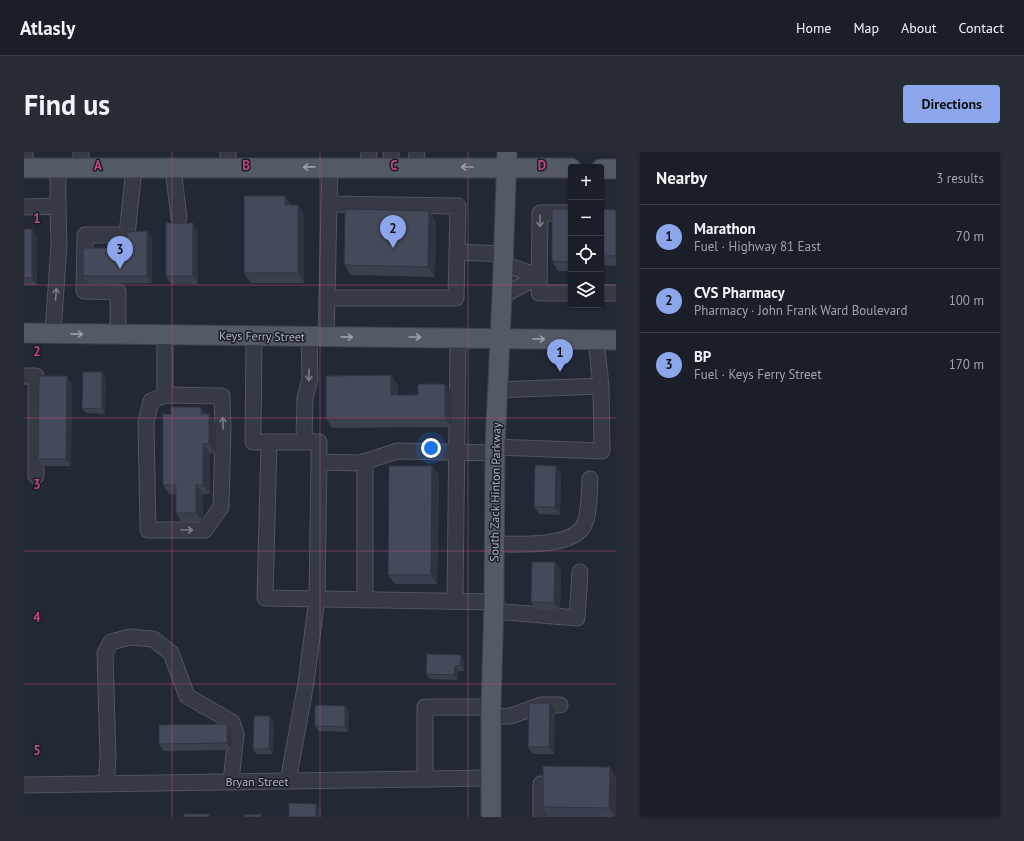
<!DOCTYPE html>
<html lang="en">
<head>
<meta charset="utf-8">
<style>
	:root { --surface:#1a1e27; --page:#272b33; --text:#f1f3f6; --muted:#9fa2a7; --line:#383c44; --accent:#8ca5eb }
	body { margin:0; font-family:"PT Sans",sans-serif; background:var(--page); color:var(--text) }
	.controls { position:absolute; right:12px; top:12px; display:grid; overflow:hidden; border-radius:4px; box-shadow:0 1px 3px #0004 }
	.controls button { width:36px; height:36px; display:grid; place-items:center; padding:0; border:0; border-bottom:1px solid var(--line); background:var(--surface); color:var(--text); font:20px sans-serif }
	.you { position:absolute; left:407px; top:296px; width:14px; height:14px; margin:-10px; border:3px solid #fff; border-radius:50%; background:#1a73e8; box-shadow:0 0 0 6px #1a73e833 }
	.badge { display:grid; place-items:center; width:26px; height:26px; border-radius:50%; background:var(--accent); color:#111; font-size:13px; font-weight:700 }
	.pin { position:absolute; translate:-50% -33px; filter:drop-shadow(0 1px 2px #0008) }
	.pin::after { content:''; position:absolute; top:21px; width:14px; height:12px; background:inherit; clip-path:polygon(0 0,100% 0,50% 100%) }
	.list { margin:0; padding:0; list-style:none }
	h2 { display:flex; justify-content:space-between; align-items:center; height:52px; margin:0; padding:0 16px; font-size:17px }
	h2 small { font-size:13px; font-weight:400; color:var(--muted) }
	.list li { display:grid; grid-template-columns:26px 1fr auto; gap:12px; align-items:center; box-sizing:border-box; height:64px; padding:0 16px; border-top:1px solid var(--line) }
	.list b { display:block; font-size:15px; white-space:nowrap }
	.list p { margin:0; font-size:13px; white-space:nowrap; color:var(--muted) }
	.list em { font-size:13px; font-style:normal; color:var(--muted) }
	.icon { flex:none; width:22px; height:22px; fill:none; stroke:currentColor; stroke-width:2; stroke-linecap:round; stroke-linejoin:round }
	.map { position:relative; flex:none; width:592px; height:665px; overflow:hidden; border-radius:4px }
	header { display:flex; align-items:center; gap:24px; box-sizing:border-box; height:56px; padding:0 20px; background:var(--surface); border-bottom:1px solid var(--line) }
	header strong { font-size:19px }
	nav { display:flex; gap:22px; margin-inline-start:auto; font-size:14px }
	.intro { display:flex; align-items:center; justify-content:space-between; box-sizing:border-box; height:96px; padding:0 24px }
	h1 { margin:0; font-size:28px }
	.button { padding:10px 18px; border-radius:4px; background:var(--accent); color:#111; font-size:14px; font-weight:700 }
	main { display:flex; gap:24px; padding:0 24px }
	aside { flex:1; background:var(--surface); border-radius:4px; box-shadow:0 1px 3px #0004 }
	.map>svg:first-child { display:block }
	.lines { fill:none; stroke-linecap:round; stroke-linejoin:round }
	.minor-casing { stroke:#505560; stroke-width:17 }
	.major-casing { stroke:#3f434f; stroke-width:21 }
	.minor { stroke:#353a45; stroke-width:15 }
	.major { stroke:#535965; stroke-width:19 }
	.wall { fill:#3a404d }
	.shaded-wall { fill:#30343e }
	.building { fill:#444a59; stroke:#30343e }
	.oneway { stroke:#999eab }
	.oneway2 { stroke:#797e8a }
	.grid { fill:none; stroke:#bd477a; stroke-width:1; stroke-opacity:0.55 }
	.labels { text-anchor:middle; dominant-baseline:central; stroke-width:3; stroke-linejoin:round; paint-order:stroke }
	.street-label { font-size:12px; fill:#b0b5c2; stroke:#1b1f2a }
	.grid-label { font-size:13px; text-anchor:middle; font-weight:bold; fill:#bd477a; stroke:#1b1f2a; stroke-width:3; stroke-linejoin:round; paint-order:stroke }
</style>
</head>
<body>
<header>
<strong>Atlasly</strong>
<nav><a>Home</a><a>Map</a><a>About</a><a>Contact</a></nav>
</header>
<div class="intro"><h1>Find us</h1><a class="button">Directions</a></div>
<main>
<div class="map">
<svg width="592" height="665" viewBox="0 0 592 665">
	<rect width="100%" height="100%" fill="#222834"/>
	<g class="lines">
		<defs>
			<g id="minor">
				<polyline points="1,0 1,16"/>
				<polyline points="57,0 57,16"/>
				<polyline points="204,0 204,16"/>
				<polyline points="367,0 367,15"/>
				<polyline points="344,15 345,0"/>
				<polyline points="392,15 393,0"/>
				<polyline points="149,16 155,66"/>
				<polyline points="34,54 34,16"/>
				<polyline points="0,55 34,54 35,93 29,181"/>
				<polyline points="547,61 516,61 515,141 547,141"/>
				<polyline points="433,100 480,102"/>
				<polyline points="479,112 515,124"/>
				<polyline points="577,141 592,141"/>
				<polyline points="478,144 515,124"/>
				<polyline points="303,147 305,52"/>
				<polyline points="94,182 94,140 60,139 61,83 103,83 110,16"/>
				<polyline points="141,183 141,243 127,249 122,270 124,378 181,378 197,355 199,275 198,244 141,243"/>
				<polyline points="230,184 229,290 245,290 241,446 470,450"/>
				<polyline points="302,184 303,146 432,146 434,54 305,52 306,15"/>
				<polyline points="0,224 12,224 12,324"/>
				<polyline points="472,238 577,234"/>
				<polyline points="280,289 281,246 286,227 285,184"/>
				<polyline points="245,290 295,290 295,310 337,311 373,299 471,301"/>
				<polyline points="471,295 578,299 577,234 572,188"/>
				<path d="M470,392C492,392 549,396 560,373C566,360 565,341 566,327"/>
				<polyline points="341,447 341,309"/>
				<polyline points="431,448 434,186"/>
				<polyline points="469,459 553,466 556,420"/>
				<polyline points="467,565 487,564 517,553 536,553"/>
				<polyline points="401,627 401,555 467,555"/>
				<polyline points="264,629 282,531 293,446 295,310"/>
				<polyline points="82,631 84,606 81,501 87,490 106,485 129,487 147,501 163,544 208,570 212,582 207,630"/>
				<polyline points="0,633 467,626"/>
				<polyline points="517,665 517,632"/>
			</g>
			<g id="major">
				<polyline points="0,16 547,16"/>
				<polyline points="577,17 592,17"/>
				<polyline points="0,181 592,188"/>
				<polyline points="467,665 467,555 470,450 471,295 478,144 483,0"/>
			</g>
		</defs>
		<!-- minor casing -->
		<use href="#minor" class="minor-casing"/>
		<!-- major casing -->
		<use href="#major" class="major-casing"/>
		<!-- minor -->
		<use href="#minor" class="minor"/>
		<!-- major -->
		<use href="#major" class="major"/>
	</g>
	<!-- wall -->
	<g class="wall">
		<polygon points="267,53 274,53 280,62 280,131 227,131 220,121"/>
		<polygon points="547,57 547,119 534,119 528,109"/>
		<polygon points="577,57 592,58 592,114 577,113"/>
		<polygon points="412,69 411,125 327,123 320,113"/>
		<polygon points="169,71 174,78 174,132 147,132 142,124"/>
		<polygon points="0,77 13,84 13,133 0,133"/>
		<polygon points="123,79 128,87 128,131 64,132 59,124 103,96"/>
		<polygon points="367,223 374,233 374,243 428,241 428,275 308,276 302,266"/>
		<polygon points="82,225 81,262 62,261 58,256"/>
		<polygon points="48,232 47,314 19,314 14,307"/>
		<polygon points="182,262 192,272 192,301 186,301 186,342 179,342 179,370 158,370 152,361 152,342 145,342 139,333"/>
		<polygon points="408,314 415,323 413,432 371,432 364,423"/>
		<polygon points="532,314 537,321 536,363 515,362 510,355"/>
		<polygon points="537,417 536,458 512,457 507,450"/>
		<polygon points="437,503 440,508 440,519 434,519 434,528 406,527 402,522"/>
		<polygon points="526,551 531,559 530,602 509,602 504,595"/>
		<polygon points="321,554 325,559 324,580 294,579 291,574"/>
		<polygon points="250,569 249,602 232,602 229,597"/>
		<polygon points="203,572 208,579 208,598 140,599 135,592"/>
		<polygon points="592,624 592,665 525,665 519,655"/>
	</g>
	<!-- shaded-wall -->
	<g class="shaded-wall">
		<polygon points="261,44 268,54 261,53"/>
		<polygon points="274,53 280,62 280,131 274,121"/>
		<polygon points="405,59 412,69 411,125 404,115"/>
		<polygon points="169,71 174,78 174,132 169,124"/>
		<polygon points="8,77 13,84 13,133 8,126"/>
		<polygon points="123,79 128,87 128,131 123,124"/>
		<polygon points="78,220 82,225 81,262 78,257"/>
		<polygon points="367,223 374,233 374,252 367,243"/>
		<polygon points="43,224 48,232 47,314 42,307"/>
		<polygon points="421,232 428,241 428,275 421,266"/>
		<polygon points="177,255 184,264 177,262"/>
		<polygon points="185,262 192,272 192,301 185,292"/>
		<polygon points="179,292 186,301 186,342 179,333"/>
		<polygon points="408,314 415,323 413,432 407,423"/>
		<polygon points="532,314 537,321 536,363 531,355"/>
		<polygon points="172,333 179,342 179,370 172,361"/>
		<polygon points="531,410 537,417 536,458 530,451"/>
		<polygon points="437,503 440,508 440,519 436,514"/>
		<polygon points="431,514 434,519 434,528 430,523"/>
		<polygon points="526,551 531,559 530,602 525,595"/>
		<polygon points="321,554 325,559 324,580 321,575"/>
		<polygon points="246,564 250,569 249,602 245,597"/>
		<polygon points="203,572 208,579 208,598 203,591"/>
		<polygon points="586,615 592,624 592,665 585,656"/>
		<polygon points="292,652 297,659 297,665 292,665"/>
	</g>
	<!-- building -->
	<g class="building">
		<polygon points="220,44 261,44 261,53 274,53 274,121 220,121"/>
		<polygon points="321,57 405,59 404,115 320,113"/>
		<polygon points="528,57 547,57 547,110 528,109"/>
		<polygon points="577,57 592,58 592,104 577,104"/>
		<rect x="142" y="71" width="27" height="53"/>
		<rect x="0" y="77" width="8" height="49"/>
		<polygon points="123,79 123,124 59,124 59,96 103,96 103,80"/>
		<polygon points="59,220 78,220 78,257 58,256"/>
		<polygon points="367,223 367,243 394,243 394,232 421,232 421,266 302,266 302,224"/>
		<polygon points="15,224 43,224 42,307 14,307"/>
		<polygon points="147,255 177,255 177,262 185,262 185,292 179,292 179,333 172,333 172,361 152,361 152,333 139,333 139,262 147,262"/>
		<polygon points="511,313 532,314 531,355 510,355"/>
		<polygon points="365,314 408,314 407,423 364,423"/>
		<polygon points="508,410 531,410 530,451 507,450"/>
		<polygon points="403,502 437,503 436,514 431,514 430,523 402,522"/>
		<polygon points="505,551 526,551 525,595 504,595"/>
		<polygon points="291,553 321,554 321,575 291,574"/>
		<polygon points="230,564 246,564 245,597 229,597"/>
		<polygon points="203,572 203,591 135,592 135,573"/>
		<polygon points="519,614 586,615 585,656 519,655"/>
		<polygon points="265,651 292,652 292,665 265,665"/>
		<rect x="160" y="662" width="25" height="3"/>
		<polygon points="237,662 237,665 220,665 220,663"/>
	</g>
	<!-- one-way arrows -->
	<defs><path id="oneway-shaft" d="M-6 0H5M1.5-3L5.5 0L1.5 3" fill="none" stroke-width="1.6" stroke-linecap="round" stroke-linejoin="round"/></defs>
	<g class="oneway">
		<use href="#oneway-shaft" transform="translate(285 15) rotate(179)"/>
		<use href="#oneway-shaft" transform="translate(443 15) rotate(-180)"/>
		<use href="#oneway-shaft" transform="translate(53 182) rotate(1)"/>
		<use href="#oneway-shaft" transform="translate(323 185) rotate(1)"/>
		<use href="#oneway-shaft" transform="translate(391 185)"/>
		<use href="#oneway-shaft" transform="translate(515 187) rotate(1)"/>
	</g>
	<g class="oneway2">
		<use href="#oneway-shaft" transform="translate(516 69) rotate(91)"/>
		<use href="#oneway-shaft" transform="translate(32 142) rotate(-86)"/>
		<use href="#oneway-shaft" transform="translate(285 223) rotate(91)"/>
		<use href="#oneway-shaft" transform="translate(199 271) rotate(-92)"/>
		<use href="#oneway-shaft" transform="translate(163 378)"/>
	</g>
	<!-- grid -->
	<path class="grid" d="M148,0V665M296,0V665M444,0V665M0,133H547M577,133H592M0,266H592M0,399H592M0,532H592"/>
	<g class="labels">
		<!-- street labels -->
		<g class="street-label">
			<text transform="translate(238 184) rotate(1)">Keys Ferry Street</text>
			<text transform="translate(471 340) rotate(-89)">South Zack Hinton Parkway</text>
			<text x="233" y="629">Bryan Street</text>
		</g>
	</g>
	<g class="grid-label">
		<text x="74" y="18">A</text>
		<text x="222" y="18">B</text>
		<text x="370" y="18">C</text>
		<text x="518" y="18">D</text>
		<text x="13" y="71">1</text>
		<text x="13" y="204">2</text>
		<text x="13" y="337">3</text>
		<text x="13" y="470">4</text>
		<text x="13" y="603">5</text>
	</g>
</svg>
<div class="controls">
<button>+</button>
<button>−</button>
<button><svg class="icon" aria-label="locate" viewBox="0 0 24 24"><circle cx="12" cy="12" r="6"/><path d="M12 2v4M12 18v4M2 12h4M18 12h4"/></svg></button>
<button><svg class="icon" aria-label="layers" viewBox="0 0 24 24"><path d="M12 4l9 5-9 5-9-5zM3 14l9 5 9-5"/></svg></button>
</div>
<div class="you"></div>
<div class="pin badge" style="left:536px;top:220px">1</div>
<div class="pin badge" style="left:369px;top:96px">2</div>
<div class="pin badge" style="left:96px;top:117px">3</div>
</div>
<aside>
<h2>Nearby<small>3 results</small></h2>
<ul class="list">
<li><span class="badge">1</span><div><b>Marathon</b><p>Fuel · Highway 81 East</p></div><em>70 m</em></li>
<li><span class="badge">2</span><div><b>CVS Pharmacy</b><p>Pharmacy · John Frank Ward Boulevard</p></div><em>100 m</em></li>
<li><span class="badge">3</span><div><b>BP</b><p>Fuel · Keys Ferry Street</p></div><em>170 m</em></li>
</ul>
</aside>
</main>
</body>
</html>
